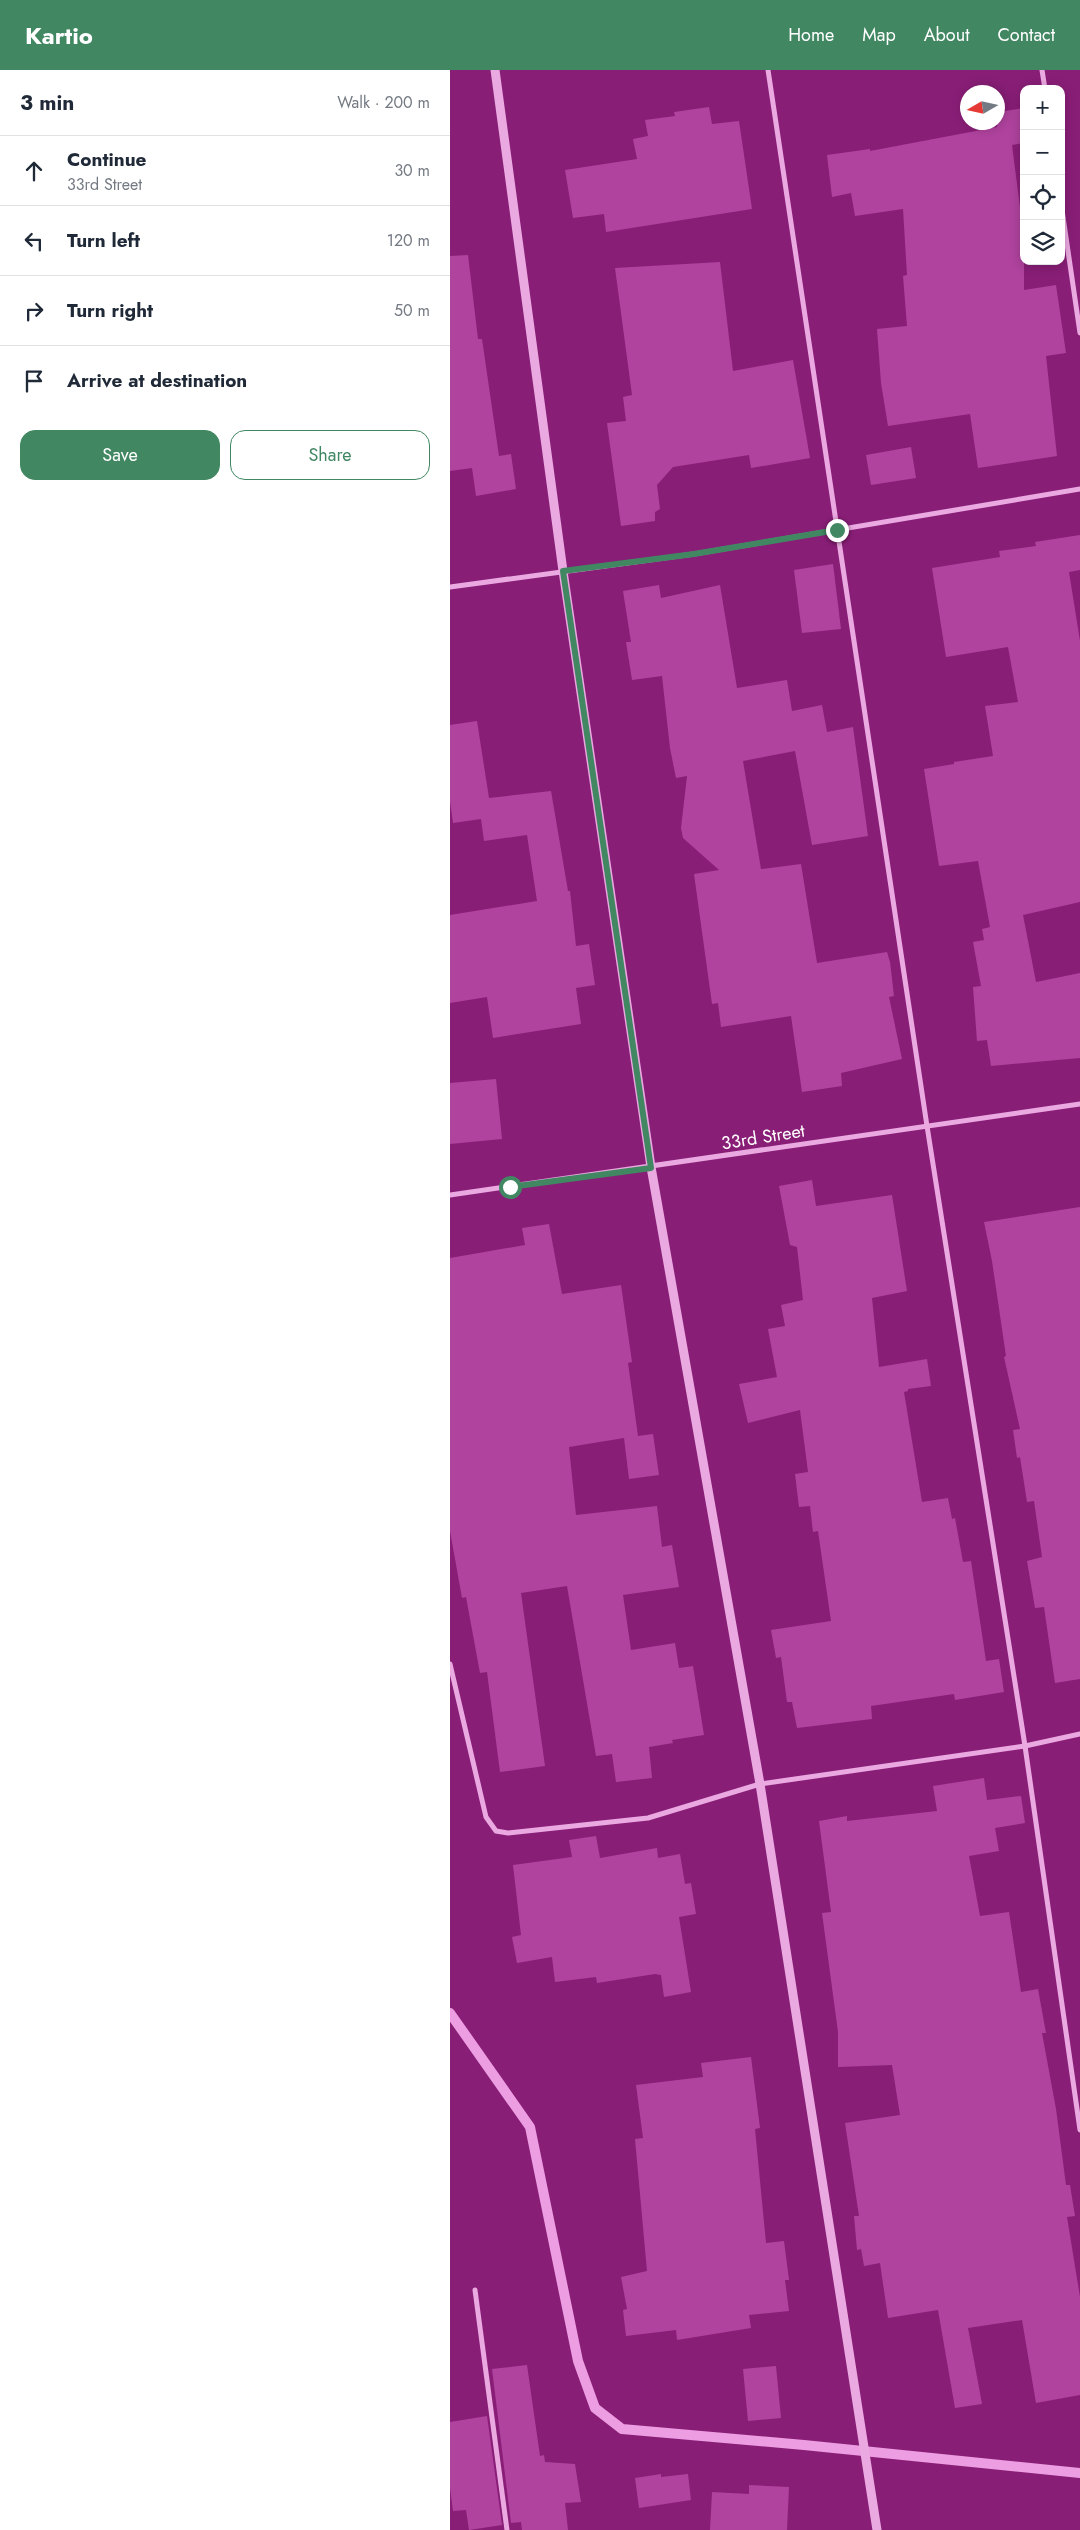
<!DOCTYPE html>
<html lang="en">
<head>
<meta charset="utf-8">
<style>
	:root { --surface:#fff; --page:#f6f6f7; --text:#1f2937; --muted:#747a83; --line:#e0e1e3; --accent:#408762 }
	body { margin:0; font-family:Jost,sans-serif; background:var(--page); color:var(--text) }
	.controls { position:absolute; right:15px; top:15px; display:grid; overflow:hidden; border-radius:10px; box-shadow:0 2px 12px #0003 }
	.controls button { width:45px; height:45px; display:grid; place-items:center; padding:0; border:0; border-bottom:1px solid var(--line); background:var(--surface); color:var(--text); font:25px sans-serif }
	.compass { position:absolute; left:510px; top:15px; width:45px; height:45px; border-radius:50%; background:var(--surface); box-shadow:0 2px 12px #0003; rotate:261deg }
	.stop { position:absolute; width:15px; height:15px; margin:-11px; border:4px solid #408762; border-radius:50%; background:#fff }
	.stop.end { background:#408762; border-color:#fff; box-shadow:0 1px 5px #0008 }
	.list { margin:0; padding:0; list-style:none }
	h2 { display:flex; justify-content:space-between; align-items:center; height:65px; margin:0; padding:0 20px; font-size:21px }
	h2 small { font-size:16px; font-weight:400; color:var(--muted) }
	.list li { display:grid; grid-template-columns:32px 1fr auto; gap:15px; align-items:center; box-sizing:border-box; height:70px; padding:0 20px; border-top:1px solid var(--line) }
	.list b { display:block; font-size:19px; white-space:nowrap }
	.list p { margin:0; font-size:16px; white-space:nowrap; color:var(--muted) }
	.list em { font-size:16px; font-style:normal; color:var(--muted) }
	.actions { display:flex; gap:10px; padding:15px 20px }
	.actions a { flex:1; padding:11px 0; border:1px solid var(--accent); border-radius:15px; text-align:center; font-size:18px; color:var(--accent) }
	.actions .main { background:var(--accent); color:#fff }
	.icon { flex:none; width:28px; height:28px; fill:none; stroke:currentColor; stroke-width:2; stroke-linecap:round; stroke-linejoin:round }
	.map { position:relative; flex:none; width:630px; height:2460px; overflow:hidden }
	header { display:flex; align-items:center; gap:30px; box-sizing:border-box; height:70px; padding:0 25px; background:var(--accent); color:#fff }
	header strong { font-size:24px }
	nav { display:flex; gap:28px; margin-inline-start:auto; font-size:18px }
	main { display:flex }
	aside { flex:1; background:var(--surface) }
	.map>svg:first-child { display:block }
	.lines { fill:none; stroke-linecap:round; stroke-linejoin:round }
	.stream { stroke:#ed9de1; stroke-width:10 }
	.building { fill:#b0439e }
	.minor { stroke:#eba9e1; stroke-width:5 }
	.tertiary { stroke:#eba9e1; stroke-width:9 }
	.route { stroke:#408762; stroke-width:6 }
	.labels { text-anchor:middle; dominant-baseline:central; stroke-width:4.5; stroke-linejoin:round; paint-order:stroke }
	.street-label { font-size:18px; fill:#fff; stroke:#891e77 }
</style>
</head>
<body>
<header>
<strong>Kartio</strong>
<nav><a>Home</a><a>Map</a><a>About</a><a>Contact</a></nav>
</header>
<main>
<aside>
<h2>3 min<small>Walk · 200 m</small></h2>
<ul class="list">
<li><svg class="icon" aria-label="ahead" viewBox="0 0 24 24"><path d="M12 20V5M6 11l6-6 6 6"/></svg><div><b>Continue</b><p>33rd Street</p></div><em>30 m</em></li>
<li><svg class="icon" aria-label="left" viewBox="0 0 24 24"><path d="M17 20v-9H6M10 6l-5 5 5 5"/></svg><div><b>Turn left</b></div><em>120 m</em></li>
<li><svg class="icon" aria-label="right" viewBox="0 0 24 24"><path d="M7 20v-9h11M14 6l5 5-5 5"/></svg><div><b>Turn right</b></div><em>50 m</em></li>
<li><svg class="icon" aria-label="arrive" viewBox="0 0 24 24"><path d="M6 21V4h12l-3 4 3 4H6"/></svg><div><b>Arrive at destination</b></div></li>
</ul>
<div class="actions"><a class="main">Save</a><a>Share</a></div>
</aside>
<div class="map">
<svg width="630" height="2460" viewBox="0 0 630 2460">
	<rect width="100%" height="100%" fill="#891e77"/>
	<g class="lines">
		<!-- stream -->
		<polyline class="stream" points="0,1943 80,2057 128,2291 145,2338 172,2359 354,2375 630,2403"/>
	</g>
	<!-- building -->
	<g class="building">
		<polygon points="259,37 262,54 289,51 302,139 156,162 154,144 123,148 115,100 187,89 183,69 198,66 195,50 225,46 224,42"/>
		<polygon points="574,38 574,73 562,75 571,145 574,145 574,220 606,215 616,283 596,286 607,386 528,398 520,344 438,356 431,313 427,259 457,256 453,206 457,205 453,139 405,146 401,123 382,127 377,85 420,79 420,81 547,57 548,42"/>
		<polygon points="18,185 28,269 32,269 49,386 61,384 66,419 26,426 22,398 0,401 0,186"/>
		<polygon points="270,192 283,301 343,290 360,388 301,398 299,385 223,397 207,415 210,439 205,442 205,451 171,456 157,353 176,351 173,327 182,325 165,198"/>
		<polygon points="461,377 466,408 421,415 416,385"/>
		<polygon points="630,465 630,500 619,502 630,571 630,832 573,845 586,912 630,903 630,988 541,996 537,970 527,971 523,917 531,916 523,872 534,870 532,859 540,857 528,791 489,796 474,699 504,694 504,692 543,686 535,636 568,632 558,577 496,587 482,498 550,487 549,481 586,476 585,472"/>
		<polygon points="383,494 391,559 352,563 344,500"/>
		<polygon points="209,515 211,528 270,515 287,618 337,610 342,641 372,635 377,662 403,657 418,766 362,775 345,681 293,691 311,799 351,794 367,893 437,882 440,892 444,926 439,927 452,989 391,1003 392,1016 352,1022 341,946 271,957 268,933 262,934 244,804 269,800 233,768 231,758 237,706 226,708 220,678 212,606 182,610 176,572 181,572 173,521"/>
		<polygon points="27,651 39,728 101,721 118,821 120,821 126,876 139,874 145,915 126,918 131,954 43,968 37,927 0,933 0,845 87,831 77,765 34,771 31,749 3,753 0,731 0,655"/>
		<polygon points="46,1009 52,1069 0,1074 0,1013"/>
		<polygon points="362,1110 366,1136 442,1125 457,1221 422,1228 429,1297 477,1289 481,1316 458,1319 458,1321 454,1322 472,1432 498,1428 502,1449 505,1448 513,1492 521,1491 536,1591 549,1589 554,1622 505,1630 504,1624 421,1636 422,1649 347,1658 342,1632 337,1632 331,1587 326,1588 321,1560 381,1551 368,1461 363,1462 360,1436 349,1437 345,1404 358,1402 350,1340 298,1353 289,1314 327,1307 318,1259 335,1256 331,1235 353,1230 347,1177 340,1175 329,1116"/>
		<polygon points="630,1137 630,1609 605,1613 594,1537 585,1538 577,1491 592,1487 584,1431 577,1432 570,1387 567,1388 563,1360 570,1359 554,1287 556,1286 542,1191 534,1152"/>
		<polygon points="99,1154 112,1224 171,1215 182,1292 178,1293 188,1366 203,1364 209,1405 179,1409 174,1368 119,1377 126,1445 207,1436 212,1477 222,1475 229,1517 173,1525 181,1580 225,1573 229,1598 243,1596 254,1665 222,1670 223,1673 199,1677 202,1708 166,1712 162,1684 146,1686 117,1516 71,1523 95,1696 50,1702 37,1602 30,1603 16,1527 12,1528 0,1461 0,1188 75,1175 72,1158"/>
		<polygon points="534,1708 537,1730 571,1726 575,1753 545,1758 549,1781 519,1786 530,1846 559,1842 571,1922 588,1919 596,1963 592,1963 606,2039 616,2115 620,2115 625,2146 617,2147 630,2227 630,2325 586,2333 572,2250 518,2258 532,2334 505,2338 488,2240 438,2248 430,2193 414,2196 411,2179 407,2180 404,2146 409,2146 395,2053 450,2045 442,1995 388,1997 388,1962 372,1843 381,1842 369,1751 397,1746 397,1751 487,1741 483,1716"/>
		<polygon points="146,1766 150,1788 207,1778 208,1788 230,1784 235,1814 241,1813 246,1844 229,1847 241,1922 214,1927 211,1905 205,1904 147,1913 146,1907 105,1912 102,1887 67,1893 62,1867 71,1865 63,1795 122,1787 119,1770"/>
		<polygon points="301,1987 310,2058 305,2059 316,2173 334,2171 339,2210 335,2210 339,2241 299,2245 301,2258 227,2270 226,2260 176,2266 173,2240 177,2239 171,2207 197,2201 185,2069 193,2068 186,2015 253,2007 251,1993"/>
		<polygon points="77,2295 90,2386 94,2385 95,2392 125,2394 131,2432 115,2433 118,2460 72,2460 71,2452 61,2453 42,2299"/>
		<polygon points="326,2296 331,2348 298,2351 293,2299"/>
		<polygon points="37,2346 52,2455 19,2460 16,2440 3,2441 0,2418 0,2352"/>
		<polygon points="211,2404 211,2407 238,2404 241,2430 189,2438 185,2408"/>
		<polygon points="299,2415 339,2417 337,2460 260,2460 262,2422 299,2424"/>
	</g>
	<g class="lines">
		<!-- minor -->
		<g class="minor">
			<polyline points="318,0 477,1056 575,1676 630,2060"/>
			<polyline points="592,0 595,19"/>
			<polyline points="611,133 630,263"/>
			<polyline points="0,517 244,484 630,419"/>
			<polyline points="0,1125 630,1034"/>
			<polyline points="0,1594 36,1747 46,1761 58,1763 198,1748 310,1714 575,1676 630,1664"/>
			<polyline points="25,2220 57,2460"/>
		</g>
		<!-- tertiary -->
		<polyline class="tertiary" points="45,0 113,501 201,1097 310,1714 427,2460"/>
	</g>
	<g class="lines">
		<!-- route -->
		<polyline class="route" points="60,1117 201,1098 113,501 244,484 387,460"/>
	</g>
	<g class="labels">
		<!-- street labels -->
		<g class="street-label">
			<text transform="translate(313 1067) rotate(-9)">33rd Street</text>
		</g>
	</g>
</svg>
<div class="controls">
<button>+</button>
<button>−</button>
<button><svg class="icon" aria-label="locate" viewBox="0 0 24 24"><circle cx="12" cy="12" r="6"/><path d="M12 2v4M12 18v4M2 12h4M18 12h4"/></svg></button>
<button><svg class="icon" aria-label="layers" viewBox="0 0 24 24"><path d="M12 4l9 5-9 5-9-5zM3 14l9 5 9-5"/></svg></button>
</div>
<svg class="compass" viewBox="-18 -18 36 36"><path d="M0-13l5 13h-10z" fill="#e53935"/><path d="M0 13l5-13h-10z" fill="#747a83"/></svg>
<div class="stop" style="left:60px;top:1117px"></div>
<div class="stop end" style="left:387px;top:460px"></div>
</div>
</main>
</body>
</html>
